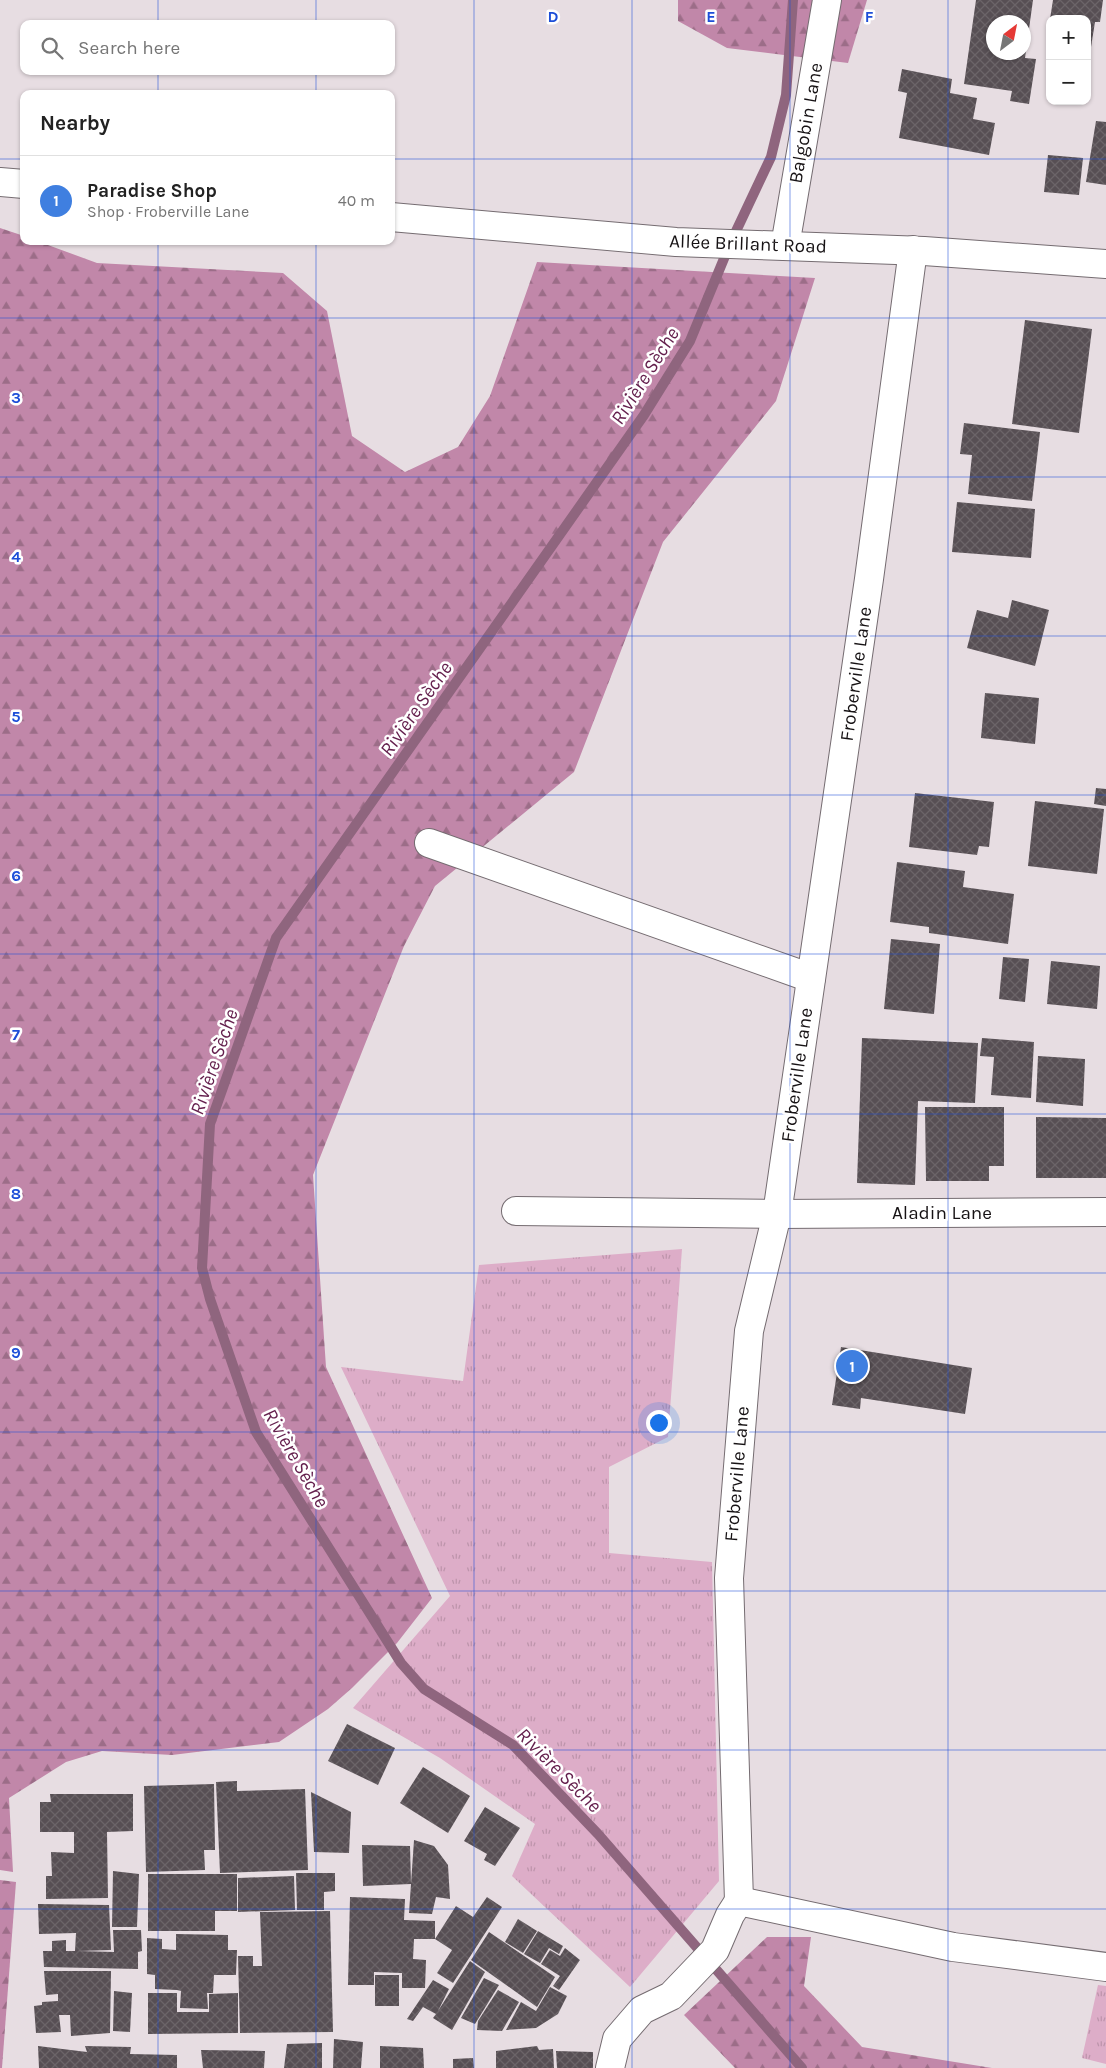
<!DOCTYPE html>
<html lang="en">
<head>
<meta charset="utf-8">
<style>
	:root { --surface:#fff; --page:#f2f2f2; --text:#222; --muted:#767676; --line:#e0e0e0; --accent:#1a73e8 }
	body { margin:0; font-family:Karla,sans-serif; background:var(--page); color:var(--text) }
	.controls { position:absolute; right:15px; top:15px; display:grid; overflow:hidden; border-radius:10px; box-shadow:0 1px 4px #0004 }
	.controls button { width:45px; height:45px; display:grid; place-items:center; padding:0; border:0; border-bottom:1px solid var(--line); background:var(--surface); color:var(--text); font:25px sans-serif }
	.compass { position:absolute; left:986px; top:15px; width:45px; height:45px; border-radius:50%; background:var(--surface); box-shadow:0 1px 4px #0004; rotate:32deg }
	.you { position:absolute; left:658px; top:1422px; width:18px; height:18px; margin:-12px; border:4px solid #fff; border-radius:50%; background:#1a73e8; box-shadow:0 0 0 8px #1a73e833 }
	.badge { display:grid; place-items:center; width:32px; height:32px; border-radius:50%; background:var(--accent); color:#fff; font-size:16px; font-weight:700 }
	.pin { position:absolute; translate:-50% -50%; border:2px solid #fff; box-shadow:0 1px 5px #0006 }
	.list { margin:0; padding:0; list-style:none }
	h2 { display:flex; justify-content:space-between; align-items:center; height:65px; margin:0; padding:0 20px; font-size:21px }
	h2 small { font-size:16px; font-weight:400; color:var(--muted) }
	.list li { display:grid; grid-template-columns:32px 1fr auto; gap:15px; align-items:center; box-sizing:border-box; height:90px; padding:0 20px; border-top:1px solid var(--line) }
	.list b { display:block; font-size:19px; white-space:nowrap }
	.list p { margin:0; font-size:16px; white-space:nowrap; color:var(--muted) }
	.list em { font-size:16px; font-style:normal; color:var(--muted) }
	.icon { flex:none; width:28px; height:28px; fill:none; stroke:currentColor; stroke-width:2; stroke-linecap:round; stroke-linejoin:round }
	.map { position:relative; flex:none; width:1106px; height:2068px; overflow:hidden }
	.search { position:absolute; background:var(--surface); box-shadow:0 1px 4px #0004; left:20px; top:20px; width:375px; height:55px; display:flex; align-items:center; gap:12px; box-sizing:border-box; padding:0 18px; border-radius:10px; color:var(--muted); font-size:19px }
	.panel { position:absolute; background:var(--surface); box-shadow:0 1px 4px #0004; left:20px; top:90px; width:375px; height:155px; border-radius:10px }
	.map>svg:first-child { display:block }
	.grass { fill:url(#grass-tufts) }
	.forest { fill:url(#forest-firs) }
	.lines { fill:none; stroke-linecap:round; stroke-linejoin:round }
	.stream { stroke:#8f657e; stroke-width:10 }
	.building { fill:url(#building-cross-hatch); fill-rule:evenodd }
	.minor-casing { stroke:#756c71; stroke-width:30 }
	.major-casing { stroke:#756c71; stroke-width:30 }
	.minor { stroke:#fff; stroke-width:28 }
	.major { stroke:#fff; stroke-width:28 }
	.grid { fill:none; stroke:#1d4ed8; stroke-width:1; stroke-opacity:0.55 }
	.labels { text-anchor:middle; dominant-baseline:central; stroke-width:5; stroke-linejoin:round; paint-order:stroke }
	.street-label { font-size:19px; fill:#161214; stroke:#fff }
	.water-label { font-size:20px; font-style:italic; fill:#631e4c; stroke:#fff }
	.grid-label { font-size:16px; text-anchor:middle; font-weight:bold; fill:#1d4ed8; stroke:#fff; stroke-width:5; stroke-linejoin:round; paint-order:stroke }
</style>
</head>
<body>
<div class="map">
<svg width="1106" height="2068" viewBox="0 0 1106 2068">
	<defs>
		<pattern id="grass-tufts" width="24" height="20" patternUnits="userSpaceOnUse" patternTransform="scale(1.25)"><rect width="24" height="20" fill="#ddadc8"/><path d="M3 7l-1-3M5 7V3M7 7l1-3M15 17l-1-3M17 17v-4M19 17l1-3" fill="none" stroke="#bd94ab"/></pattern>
		<pattern id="forest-firs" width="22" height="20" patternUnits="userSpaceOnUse" patternTransform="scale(1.25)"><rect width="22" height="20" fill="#c187a9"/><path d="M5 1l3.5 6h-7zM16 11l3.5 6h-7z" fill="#9c6d88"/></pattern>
		<pattern id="building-cross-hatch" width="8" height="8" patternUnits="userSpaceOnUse" patternTransform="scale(1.25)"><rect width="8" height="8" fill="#574f54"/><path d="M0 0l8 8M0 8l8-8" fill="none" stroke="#6b6468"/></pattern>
	</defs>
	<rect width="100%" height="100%" fill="#e7dde2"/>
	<!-- grass -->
	<g class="grass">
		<polygon points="682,1249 668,1437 609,1467 609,1553 712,1562 719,1881 630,1987 512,1876 535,1824 440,1758 353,1708 450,1596 341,1367 463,1381 479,1265"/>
		<polygon points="1098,1985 1106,1986 1106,2064 1082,2058"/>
	</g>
	<!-- forest -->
	<g class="forest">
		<polygon points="678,0 867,0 848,63 727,48 678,21"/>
		<polygon points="0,228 24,236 24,241 37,241 97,263 283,273 327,311 352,436 405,472 458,447 490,396 537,262 815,278 776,401 663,542 574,772 435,886 404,946 313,1175 326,1367 432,1598 397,1643 352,1688 328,1709 279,1742 172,1755 102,1751 66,1762 9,1798 13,1872 0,1870"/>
		<polygon points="0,1880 16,1882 2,2068 0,2068"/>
		<polygon points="767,1937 811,1937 804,1986 862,2047 992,2068 735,2068 684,2015"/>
	</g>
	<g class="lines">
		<!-- stream -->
		<polyline class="stream" points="793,0 786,95 771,157 730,244 690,341 644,415 276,938 210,1124 202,1268 210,1299 256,1432 401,1663 424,1689 513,1745 598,1834 802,2068"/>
	</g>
	<!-- building -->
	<g class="building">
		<path d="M976,0H1033L1025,58L1036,59L1029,104L1010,101L1012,91L964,84ZM994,22H1024V52H994Z"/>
		<polygon points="1053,0 1103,0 1100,22 1095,22 1091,47 1087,46 1087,19 1050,19"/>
		<polygon points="902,69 952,79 950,93 977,98 973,119 995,123 989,155 899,138 907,93 898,91"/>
		<polygon points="1096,121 1106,122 1106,185 1086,182"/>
		<polygon points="1048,155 1083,158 1079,195 1044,192"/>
		<polygon points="1025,320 1092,329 1079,433 1012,424"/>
		<polygon points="964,423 1040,432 1032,501 968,494 972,455 960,454"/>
		<polygon points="957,502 1035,509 1031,558 952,552"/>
		<polygon points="1012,600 1049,610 1035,666 967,648 977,610 1008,618"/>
		<polygon points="985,693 1039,698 1035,744 981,738"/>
		<polygon points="1096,788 1106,789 1106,806 1094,804"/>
		<polygon points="915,793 994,802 989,847 979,846 977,855 909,847"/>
		<polygon points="1035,801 1104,809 1097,874 1028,866"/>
		<polygon points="897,862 965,871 963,887 1014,894 1008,944 929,933 929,927 890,922"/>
		<polygon points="891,939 940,944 934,1014 884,1009"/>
		<polygon points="1003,957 1029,959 1025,1002 999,999"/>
		<polygon points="1051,961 1100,966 1097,1009 1047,1004"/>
		<polygon points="862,1038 978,1043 975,1103 918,1101 915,1185 857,1183"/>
		<polygon points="982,1038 1034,1042 1031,1098 991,1095 994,1057 980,1056"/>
		<polygon points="1038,1056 1085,1059 1083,1106 1036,1102"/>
		<polygon points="925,1107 1004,1107 1004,1166 989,1166 989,1181 926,1181"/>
		<polygon points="1036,1117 1106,1118 1106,1178 1036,1178"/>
		<polygon points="841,1347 972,1368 965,1414 861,1398 860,1409 832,1405"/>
		<polygon points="347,1724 395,1748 378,1785 328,1761"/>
		<polygon points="423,1767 470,1796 448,1833 400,1803"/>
		<polygon points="237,1781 237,1791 305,1789 308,1870 220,1873 216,1782"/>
		<polygon points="214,1784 215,1850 204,1850 205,1870 146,1872 144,1786"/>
		<polygon points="311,1792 351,1812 349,1853 314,1852"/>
		<polygon points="50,1794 133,1794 133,1831 107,1832 108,1898 46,1899 46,1876 52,1876 51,1852 74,1853 74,1832 40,1832 40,1802 51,1802"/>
		<polygon points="485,1807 520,1828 495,1866 484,1860 487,1854 464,1841"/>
		<polygon points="414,1840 434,1846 448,1865 450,1899 436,1897 432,1914 409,1913"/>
		<polygon points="362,1845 410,1846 411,1884 363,1886"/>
		<polygon points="113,1871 139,1874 137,1927 112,1927"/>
		<polygon points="296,1873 335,1873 335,1891 324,1892 324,1910 297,1910"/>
		<polygon points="148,1874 237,1874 237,1911 215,1911 215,1931 148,1931"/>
		<polygon points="294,1876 295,1910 238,1912 238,1878"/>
		<polygon points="350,1897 405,1899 404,1920 435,1921 435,1939 414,1939 413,1959 426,1960 425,1988 402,1988 402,1973 374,1972 374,1985 348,1985"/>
		<polygon points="487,1897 502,1907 453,1983 437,1973 452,1950 435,1939 456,1906 473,1917"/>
		<polygon points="38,1904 109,1905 111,1950 78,1951 114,1952 113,1930 141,1930 142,1951 138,1952 138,1969 44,1967 43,1951 52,1951 52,1941 66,1940 66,1951 75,1951 76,1933 39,1934"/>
		<polygon points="330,1911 333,2032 240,2033 238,1956 253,1956 253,1966 262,1966 260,1912"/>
		<polygon points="518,1919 537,1931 523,1953 505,1942"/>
		<polygon points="538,1931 563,1946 559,1954 549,1948 540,1963 524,1954"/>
		<polygon points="489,1932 555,1977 537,2007 471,1960"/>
		<polygon points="176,1934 228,1935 228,1950 237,1950 236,1975 214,1975 213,1993 207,1993 208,2009 180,2008 181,1991 177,1990 155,1989 155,1975 147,1974 147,1938 162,1939 162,1949 176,1950"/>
		<polygon points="565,1948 580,1960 559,1990 553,1986 560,1976 541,1964 550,1950 560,1956"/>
		<polygon points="470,1961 485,1972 452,2030 433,2018 436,2014 423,2007 413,2021 407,2019 433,1980 449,1989 438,2011"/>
		<polygon points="44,1971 111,1971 110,2033 71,2036 70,2015 59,2015 61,2032 36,2033 34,2006 42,2005 42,2002 58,2001 58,1994 46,1995"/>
		<rect x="375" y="1975" width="24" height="31"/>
		<polygon points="484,1978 499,1985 475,2024 461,2018"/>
		<polygon points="550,1987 567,1996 558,2014 536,2028 506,2030 521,2002 536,2011"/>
		<polygon points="498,1990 519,2002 502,2031 477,2030 478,2021"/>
		<polygon points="114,1991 132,1993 130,2032 113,2031"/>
		<polygon points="148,1993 177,1993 177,2012 209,2012 209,1994 238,1993 238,2033 148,2034"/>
		<polygon points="334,2039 363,2042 361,2068 333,2068"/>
		<polygon points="322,2043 322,2068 284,2068 287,2044"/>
		<polygon points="38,2046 87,2052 85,2046 131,2047 130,2054 177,2055 177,2068 39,2068"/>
		<polygon points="380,2046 423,2048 424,2068 380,2068"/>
		<polygon points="537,2046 539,2050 553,2049 554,2068 496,2068 496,2051"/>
		<polygon points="201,2050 265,2051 264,2068 203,2068"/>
		<polygon points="556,2051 593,2052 593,2068 557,2068"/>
		<polygon points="473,2058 474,2068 453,2068 453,2059"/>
	</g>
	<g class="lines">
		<defs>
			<g id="minor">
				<polyline points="785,246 827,0"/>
				<polyline points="429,843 811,978"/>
				<polyline points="516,1211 777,1214 1106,1212"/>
				<polyline points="739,1901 729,1578 749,1331 777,1214 869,579 913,250"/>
				<polyline points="739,1901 953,1947 1106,1967"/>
				<polyline points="610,2068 617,2039 642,2010 671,1996 715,1950 730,1915 739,1901"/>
			</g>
			<g id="major">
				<polyline points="0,182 24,184"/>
				<polyline points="391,217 676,242 924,251 1106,264"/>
			</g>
		</defs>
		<!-- minor casing -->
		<use href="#minor" class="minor-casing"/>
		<!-- major casing -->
		<use href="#major" class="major-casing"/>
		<!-- minor -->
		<use href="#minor" class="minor"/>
		<!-- major -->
		<use href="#major" class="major"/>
	</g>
	<!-- grid -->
	<path class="grid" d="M158,0V24M316,0V24M474,0V2068M632,0V2068M790,0V2068M948,0V2068M158,71V94M316,71V94M0,159H24M391,159H1106M158,241V2068M316,241V2068M0,318H1106M0,477H1106M0,636H1106M0,795H1106M0,954H1106M0,1114H1106M0,1273H1106M0,1432H1106M0,1591H1106M0,1750H1106M0,1909H1106"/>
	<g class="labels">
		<!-- street labels -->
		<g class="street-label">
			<text transform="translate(806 123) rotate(-80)">Balgobin Lane</text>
			<text transform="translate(748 244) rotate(2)">Allée Brillant Road</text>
			<text transform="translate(856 674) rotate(-82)">Froberville Lane</text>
			<text transform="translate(797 1075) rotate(-82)">Froberville Lane</text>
			<text x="942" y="1213">Aladin Lane</text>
			<text transform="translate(737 1474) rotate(-85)">Froberville Lane</text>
		</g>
		<!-- water labels -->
		<g class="water-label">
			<text transform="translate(645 376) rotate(-58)">Rivière Sèche</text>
			<text transform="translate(416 709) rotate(-55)">Rivière Sèche</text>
			<text transform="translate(214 1062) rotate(-71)">Rivière Sèche</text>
			<text transform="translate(296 1458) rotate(60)">Rivière Sèche</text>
			<text transform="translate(559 1770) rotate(45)">Rivière Sèche</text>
		</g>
	</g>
	<g class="grid-label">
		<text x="553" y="22">D</text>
		<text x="711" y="22">E</text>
		<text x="869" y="22">F</text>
		<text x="16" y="403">3</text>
		<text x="16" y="562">4</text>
		<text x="16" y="722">5</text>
		<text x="16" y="881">6</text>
		<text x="16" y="1040">7</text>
		<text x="16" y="1199">8</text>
		<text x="16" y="1358">9</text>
	</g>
</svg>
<div class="controls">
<button>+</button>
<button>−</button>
</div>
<svg class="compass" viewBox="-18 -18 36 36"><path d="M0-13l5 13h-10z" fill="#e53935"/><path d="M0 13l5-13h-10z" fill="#767676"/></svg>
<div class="you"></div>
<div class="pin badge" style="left:852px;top:1366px;background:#3f7fe0">1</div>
<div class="search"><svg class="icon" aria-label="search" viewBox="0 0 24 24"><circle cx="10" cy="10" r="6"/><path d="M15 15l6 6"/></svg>Search here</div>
<section class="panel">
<h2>Nearby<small></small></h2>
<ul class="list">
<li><span class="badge" style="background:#3f7fe0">1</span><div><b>Paradise Shop</b><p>Shop · Froberville Lane</p></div><em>40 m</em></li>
</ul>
</section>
</div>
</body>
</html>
